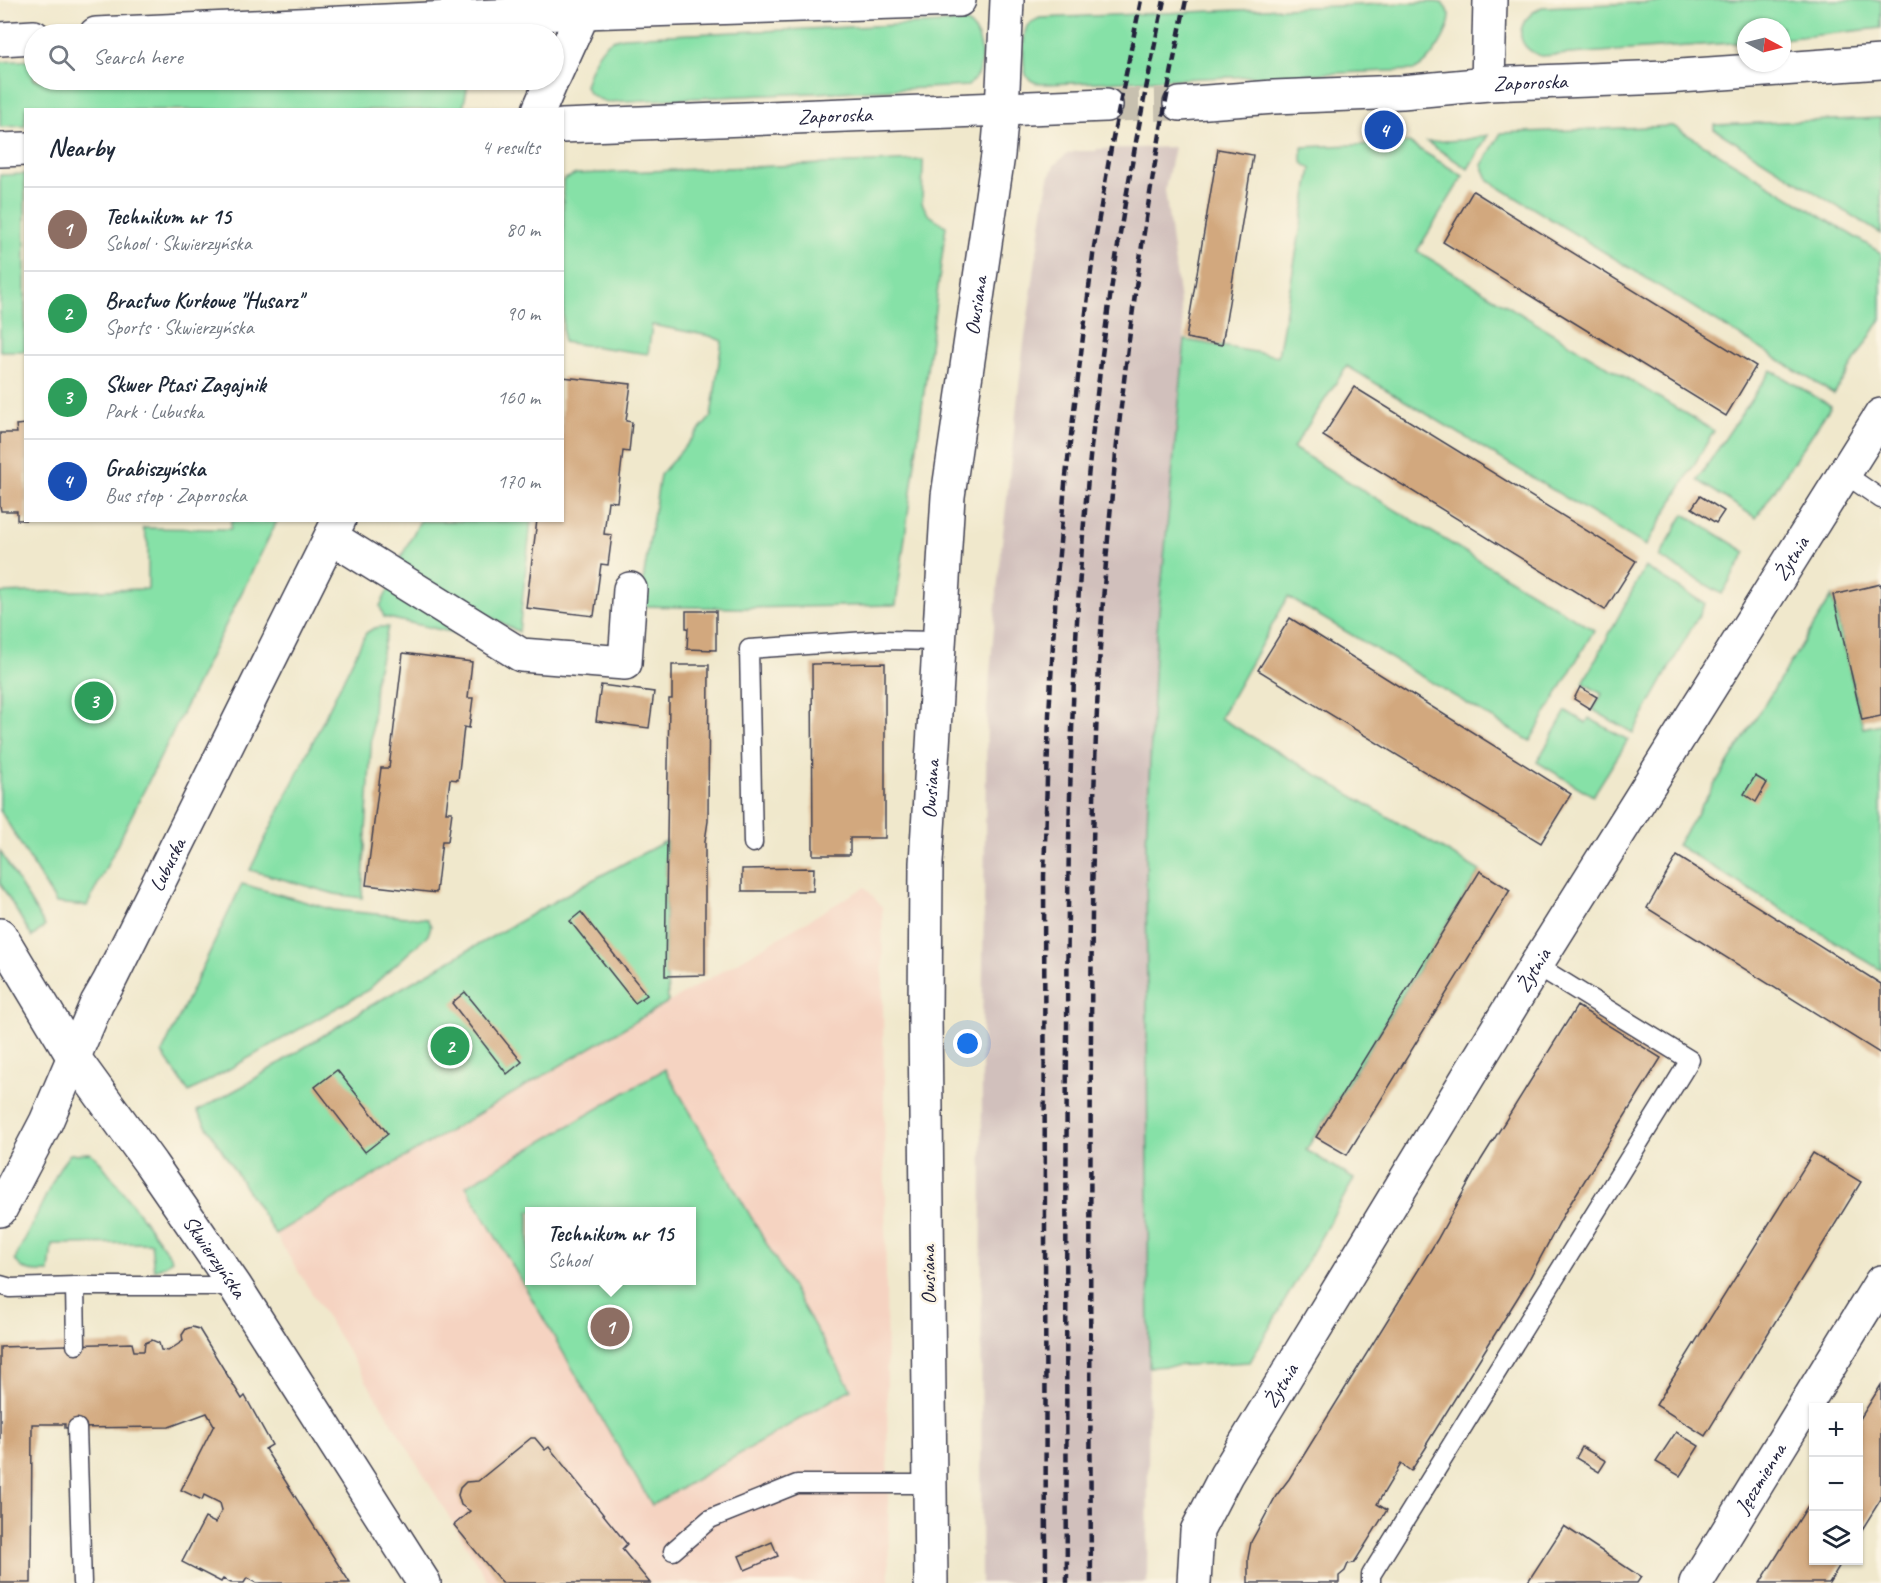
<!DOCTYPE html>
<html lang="en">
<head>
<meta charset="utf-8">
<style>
	:root { --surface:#fff; --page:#f6f6f7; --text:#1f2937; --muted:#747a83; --line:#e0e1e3; --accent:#d93025 }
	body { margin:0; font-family:Caveat,sans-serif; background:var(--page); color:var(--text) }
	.controls { position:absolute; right:18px; bottom:18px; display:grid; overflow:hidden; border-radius:0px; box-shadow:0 2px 4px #0004 }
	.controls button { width:54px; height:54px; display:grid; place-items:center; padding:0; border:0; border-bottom:2px solid var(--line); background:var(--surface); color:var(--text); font:30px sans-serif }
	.compass { position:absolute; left:1737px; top:18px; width:54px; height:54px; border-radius:50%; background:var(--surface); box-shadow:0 2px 4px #0004; rotate:97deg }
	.you { position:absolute; left:968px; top:1044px; width:21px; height:21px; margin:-15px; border:4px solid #fff; border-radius:50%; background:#1a73e8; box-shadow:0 0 0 9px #1a73e833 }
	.badge { display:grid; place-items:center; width:39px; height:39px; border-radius:50%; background:var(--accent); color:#fff; font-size:20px; font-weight:700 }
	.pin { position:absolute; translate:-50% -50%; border:3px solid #fff; box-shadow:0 2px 6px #0006 }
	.popup { position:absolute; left:525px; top:1207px; width:171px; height:78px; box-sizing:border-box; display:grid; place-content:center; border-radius:0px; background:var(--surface); filter:drop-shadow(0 2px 4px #0005); font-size:20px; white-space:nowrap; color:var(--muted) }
	.popup b { font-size:22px; color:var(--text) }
	.popup::after { content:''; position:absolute; left:50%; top:100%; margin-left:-12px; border:12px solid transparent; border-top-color:var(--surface) }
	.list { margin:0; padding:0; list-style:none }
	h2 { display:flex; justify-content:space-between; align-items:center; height:78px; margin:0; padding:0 24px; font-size:26px }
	h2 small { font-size:20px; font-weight:400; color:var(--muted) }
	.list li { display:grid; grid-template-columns:39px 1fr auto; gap:18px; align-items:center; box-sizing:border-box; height:84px; padding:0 24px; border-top:2px solid var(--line) }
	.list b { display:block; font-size:22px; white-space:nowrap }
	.list p { margin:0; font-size:20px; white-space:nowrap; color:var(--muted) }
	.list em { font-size:20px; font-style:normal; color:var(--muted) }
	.icon { flex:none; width:33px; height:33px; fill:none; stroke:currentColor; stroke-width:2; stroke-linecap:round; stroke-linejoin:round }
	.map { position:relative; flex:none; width:1881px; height:1583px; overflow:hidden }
	.search { position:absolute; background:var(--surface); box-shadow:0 2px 4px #0004; left:24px; top:24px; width:540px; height:66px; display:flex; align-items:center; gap:15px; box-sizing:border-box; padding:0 21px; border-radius:33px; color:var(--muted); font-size:22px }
	.panel { position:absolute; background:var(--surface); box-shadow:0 2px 4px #0004; left:24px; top:108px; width:540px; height:414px; border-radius:0px }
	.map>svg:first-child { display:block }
	.built { fill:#f5d3c1; fill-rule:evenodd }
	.industrial { fill:#d1c0bc }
	.green { fill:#86e1a7; stroke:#548271; stroke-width:1.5; fill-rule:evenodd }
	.building { fill:#d2a87e }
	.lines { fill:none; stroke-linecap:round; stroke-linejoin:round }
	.secondary-tunnel { stroke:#c7c0af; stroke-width:33; stroke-dasharray:33 16; stroke-linecap:butt }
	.service-casing { stroke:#414051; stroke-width:21 }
	.minor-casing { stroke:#414051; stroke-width:36 }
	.secondary-casing { stroke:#414051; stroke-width:36 }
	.service { stroke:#fff; stroke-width:18 }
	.minor { stroke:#fff; stroke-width:33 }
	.secondary { stroke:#fff; stroke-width:33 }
	.rail { stroke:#22223b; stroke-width:4.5; stroke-dasharray:9 4.5; stroke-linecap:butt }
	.labels { text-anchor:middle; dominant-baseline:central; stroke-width:5; stroke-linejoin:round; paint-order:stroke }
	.street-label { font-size:21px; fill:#22223b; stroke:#fcf5e5 }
</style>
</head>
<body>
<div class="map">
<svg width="1881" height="1583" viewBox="0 0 1881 1583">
	<rect width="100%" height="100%" fill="#fcf5e5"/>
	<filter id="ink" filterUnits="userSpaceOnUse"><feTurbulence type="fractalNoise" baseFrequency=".0167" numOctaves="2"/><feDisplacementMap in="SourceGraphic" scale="12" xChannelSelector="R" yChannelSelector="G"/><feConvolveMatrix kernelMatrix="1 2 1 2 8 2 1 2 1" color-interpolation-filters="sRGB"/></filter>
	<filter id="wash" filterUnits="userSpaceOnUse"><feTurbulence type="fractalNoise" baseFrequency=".008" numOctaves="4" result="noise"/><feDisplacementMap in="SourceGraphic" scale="24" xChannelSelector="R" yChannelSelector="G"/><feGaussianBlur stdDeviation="1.35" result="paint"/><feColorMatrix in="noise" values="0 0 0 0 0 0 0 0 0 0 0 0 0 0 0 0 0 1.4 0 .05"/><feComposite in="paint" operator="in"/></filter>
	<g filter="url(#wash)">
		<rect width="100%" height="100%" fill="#f0e8cc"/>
		<!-- built -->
		<path class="built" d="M865,887L882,907L889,1583H489L390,1419L275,1234ZM529,1212H691V1280H529Z"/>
		<!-- industrial -->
		<polygon class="industrial" points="1174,147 1165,190 1185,340 1155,652 1146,846 1149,1367 1147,1583 981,1583 982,1029 987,708 998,580 1022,358 1045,197 1049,178 1054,165 1067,154 1077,151 1096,151 1097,149"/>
		<!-- green -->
		<g class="green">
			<path d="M1708,0H1881V28L1782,39V27H1746V42L1541,56C1511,46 1517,19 1542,7Z"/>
			<path d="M1435,2L1442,3L1450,14C1451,31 1430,63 1415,70L1046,84C1040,84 1033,83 1028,78C1022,71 1022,32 1028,25C1031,22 1036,20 1040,18Z"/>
			<path d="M965,22C982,31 985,58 977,75C975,79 971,83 968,86L607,102C597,98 589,97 585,86C589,72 597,51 609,42C613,39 619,38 624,37Z"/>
			<polygon points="34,60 34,80 469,80 463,108 417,110 26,110 25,126 0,127 0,62"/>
			<polygon points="1881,118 1881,234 1714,129 1714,125"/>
			<polygon points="1673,126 1881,253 1881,319 1834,394 1489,181 1482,165 1501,133"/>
			<polygon points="1488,135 1468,169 1427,142 1463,140"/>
			<polygon points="1409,143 1463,176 1417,251 1714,431 1646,546 1347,366 1293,448 1594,630 1530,741 1288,597 1220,718 1480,871 1306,1150 1354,1179 1250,1362 1149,1367 1146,846 1155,652 1185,340 1278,356 1311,169 1302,162 1302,147"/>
			<polygon points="923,160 922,203 928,214 946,226 896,605 743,608 639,606 660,475 711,417 722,341 710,336 652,325 648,354 563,342 563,180 576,174"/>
			<polygon points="25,174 25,351 0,351 0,175"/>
			<polygon points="1771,370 1831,406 1756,518 1697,480"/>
			<polygon points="1684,514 1746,552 1722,594 1659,557"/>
			<polygon points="231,521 277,521 87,906 56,903 0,810 0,593 148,589 148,544 143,528 231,529"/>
			<polygon points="420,521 531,521 519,632 396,567"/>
			<polygon points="1645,567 1705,604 1633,733 1593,710 1602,694 1583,683"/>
			<polygon points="389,588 468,636 384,617 380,606"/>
			<polygon points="1832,596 1863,728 1881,724 1881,970 1677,845"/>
			<polygon points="381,627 388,627 375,681 362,898 335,894 250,870 366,633 374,628"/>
			<polygon points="1566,711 1586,723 1589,718 1628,740 1593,796 1537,762"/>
			<polygon points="666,841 665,976 667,976 668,1002 275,1234 197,1111 243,1086 370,1006 585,884"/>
			<polygon points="0,851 45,926 32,937 0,883"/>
			<polygon points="242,884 334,910 427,919 431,926 428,935 368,990 189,1092 162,1053"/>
			<path d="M665,1069L851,1389L652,1505L466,1186ZM529,1212H691V1280H529Z"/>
			<path d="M90,1153L97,1158L118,1185L168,1253L172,1260L162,1267L154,1270L151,1243L52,1244L49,1272C34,1272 22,1273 15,1259L60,1167L70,1154Z"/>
		</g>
		<g id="blocks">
			<!-- building -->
			<g class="building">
				<polygon points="1218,149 1253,155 1222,345 1186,338"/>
				<polygon points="1473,191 1756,366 1726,416 1443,242"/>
				<polygon points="562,377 631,384 626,421 632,422 629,452 623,451 617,502 608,501 604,534 612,535 608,565 601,564 594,616 526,608 537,520 562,520"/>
				<polygon points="1354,387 1636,561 1605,610 1323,436"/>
				<polygon points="26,424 26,520 17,520 17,511 1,511 0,506 0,433 17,433 16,425"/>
				<polygon points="1700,496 1724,511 1716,523 1692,508"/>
				<polygon points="1881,584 1881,716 1862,720 1833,595"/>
				<polygon points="686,611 716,611 716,650 687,649 688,628 686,628"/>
				<polygon points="1290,618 1571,794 1541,843 1258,670"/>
				<polygon points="403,653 472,662 468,698 473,698 469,728 464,727 458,780 450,779 446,812 452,812 448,841 442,841 436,893 366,885 381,768 389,768"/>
				<polygon points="885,663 885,838 850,838 850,855 813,855 812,664"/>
				<polygon points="672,665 709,665 708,821 705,841 705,975 665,976 669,699 672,699"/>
				<polygon points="601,685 654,692 649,728 596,721"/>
				<polygon points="1580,687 1597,697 1590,709 1574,699"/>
				<polygon points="1755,776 1767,783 1756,802 1744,794"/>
				<polygon points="1677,856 1881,984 1881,1054 1647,908"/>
				<polygon points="814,868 813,891 742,891 742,869"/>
				<polygon points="1480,871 1510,890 1347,1155 1316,1137"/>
				<polygon points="581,912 616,957 647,995 635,1003 570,921"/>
				<polygon points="465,992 522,1062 507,1074 452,1003"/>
				<polygon points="1577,1006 1661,1058 1565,1212 1528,1281 1426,1445 1427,1446 1411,1471 1401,1464 1377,1504 1387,1510 1354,1563 1348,1564 1345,1571 1339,1576 1339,1583 1248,1583 1248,1558 1251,1542 1276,1496 1289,1479 1437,1240 1481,1160"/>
				<polygon points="337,1070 388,1134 365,1152 315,1087"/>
				<polygon points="1813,1153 1861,1182 1705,1436 1656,1405"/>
				<polygon points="192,1327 199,1329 242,1399 245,1396 272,1445 265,1449 350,1583 256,1583 247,1578 244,1583 231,1583 223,1579 221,1582 182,1562 205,1518 215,1523 222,1510 220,1503 204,1495 202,1500 181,1490 214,1425 207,1413 169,1427 65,1428 65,1424 32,1424 31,1583 0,1583 0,1347 132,1343 134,1351 144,1351 145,1343 152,1340 159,1343 161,1350 168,1351 183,1341 182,1335 186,1329"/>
				<polygon points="1881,1385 1881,1499 1858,1536 1858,1422"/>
				<polygon points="1676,1432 1699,1446 1680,1476 1656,1462"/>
				<polygon points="531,1438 535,1438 545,1450 549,1447 627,1544 622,1549 650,1583 502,1583 454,1525 470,1511 461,1505 458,1495 460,1488 466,1482 478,1481"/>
				<polygon points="1582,1447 1606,1461 1599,1472 1576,1458"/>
				<polygon points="1814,1496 1814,1560 1843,1560 1829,1583 1760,1583"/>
				<polygon points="1564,1526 1641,1577 1637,1583 1527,1583"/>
				<polygon points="772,1542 778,1556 745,1570 739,1556"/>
			</g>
		</g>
	</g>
	<g filter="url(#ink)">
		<use href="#blocks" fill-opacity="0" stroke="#414051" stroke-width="1.5"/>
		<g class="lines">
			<!-- secondary-tunnel -->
			<polyline class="secondary-tunnel" points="1106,105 1180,104"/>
			<defs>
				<g id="service">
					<polyline points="1845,474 1881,499"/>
					<polyline points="753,843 749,649 881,640 939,641"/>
					<polyline points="0,1285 11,1288 75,1286"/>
					<polyline points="76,1345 75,1286 235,1286"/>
					<polyline points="77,1428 82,1583"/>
					<polyline points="673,1551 710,1519 797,1484 930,1484"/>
					<polyline points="1371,1583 1371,1575 1690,1060 1536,965"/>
				</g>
				<g id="minor">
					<polyline points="554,77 589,0"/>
					<polyline points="539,110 552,80"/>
					<polyline points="331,537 521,655 625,663 630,589"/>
					<path id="s1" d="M0,935L74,1058L151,1164L235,1286L424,1583"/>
					<path id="s2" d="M0,1210L46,1122L97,1003L109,982L339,520"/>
					<path id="s3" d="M931,1583L925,1018L926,863L948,496L998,155L1002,110L1007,0"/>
					<path id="s4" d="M1194,1583L1197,1531L1226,1475L1536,965L1881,415"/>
					<path id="s5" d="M1696,1583L1881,1282"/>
				</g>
				<g id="secondary">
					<polyline points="96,34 583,12 959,0"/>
					<polyline points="0,39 34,37"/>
					<polyline points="1488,84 1490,0"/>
					<path id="s6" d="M1180,104L1274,97L1402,92L1488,84L1666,77L1881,62"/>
					<path id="s7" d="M562,126L1106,105"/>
					<polyline points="0,150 26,149"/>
				</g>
			</defs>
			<!-- service casing -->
			<use href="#service" class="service-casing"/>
			<!-- minor casing -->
			<use href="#minor" class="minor-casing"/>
			<!-- secondary casing -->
			<use href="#secondary" class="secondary-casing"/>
			<!-- service -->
			<use href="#service" class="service"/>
			<!-- minor -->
			<use href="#minor" class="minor"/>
			<!-- secondary -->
			<use href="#secondary" class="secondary"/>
			<!-- rail -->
			<g class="rail">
				<polyline points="1046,1583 1044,876 1049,715 1056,589 1065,484 1094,247 1111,148 1141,0"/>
				<path d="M1067,1583C1066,1399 1066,1216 1067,1032C1068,851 1070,669 1087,489C1102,324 1130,162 1164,0"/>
				<path d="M1091,1583C1090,1399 1090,1216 1091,1032C1092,888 1093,744 1103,601C1118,399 1144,198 1186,0"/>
			</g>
		</g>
	</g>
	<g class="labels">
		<!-- street labels -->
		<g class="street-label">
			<text stroke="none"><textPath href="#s6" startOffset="351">Zaporoska</textPath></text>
			<text stroke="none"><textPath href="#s7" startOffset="273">Zaporoska</textPath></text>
			<text stroke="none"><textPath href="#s3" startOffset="1280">Owsiana</textPath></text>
			<text stroke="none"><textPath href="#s4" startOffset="1192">Żytnia</textPath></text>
			<text stroke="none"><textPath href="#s3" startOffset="794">Owsiana</textPath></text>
			<text stroke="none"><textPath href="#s2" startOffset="384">Lubuska</textPath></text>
			<text stroke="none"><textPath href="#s4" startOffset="706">Żytnia</textPath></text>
			<text stroke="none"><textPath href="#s1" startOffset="387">Skwierzyńska</textPath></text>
			<text transform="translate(928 1275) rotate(-91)">Owsiana</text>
			<text stroke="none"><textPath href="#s4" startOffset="220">Żytnia</textPath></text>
			<text stroke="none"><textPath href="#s5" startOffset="123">Jęczmienna</textPath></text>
		</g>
	</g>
</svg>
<div class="controls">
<button>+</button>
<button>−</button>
<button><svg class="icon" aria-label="layers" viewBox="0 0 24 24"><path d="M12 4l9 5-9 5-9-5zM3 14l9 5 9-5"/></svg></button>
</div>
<svg class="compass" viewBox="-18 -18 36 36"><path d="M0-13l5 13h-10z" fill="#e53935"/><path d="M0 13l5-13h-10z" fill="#747a83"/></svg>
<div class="you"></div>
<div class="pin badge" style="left:610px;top:1327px;background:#8d6e63">1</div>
<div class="popup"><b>Technikum nr 15</b>School</div>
<div class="pin badge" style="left:450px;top:1046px;background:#2e9e5b">2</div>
<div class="pin badge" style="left:94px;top:701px;background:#2e9e5b">3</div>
<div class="pin badge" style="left:1384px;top:130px;background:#1a4fb4">4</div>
<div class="search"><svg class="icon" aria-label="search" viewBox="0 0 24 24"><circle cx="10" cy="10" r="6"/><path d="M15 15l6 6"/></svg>Search here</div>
<section class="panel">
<h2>Nearby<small>4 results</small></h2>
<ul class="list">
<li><span class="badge" style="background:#8d6e63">1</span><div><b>Technikum nr 15</b><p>School · Skwierzyńska</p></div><em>80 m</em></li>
<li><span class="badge" style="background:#2e9e5b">2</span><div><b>Bractwo Kurkowe &quot;Husarz&quot;</b><p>Sports · Skwierzyńska</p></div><em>90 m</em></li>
<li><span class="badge" style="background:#2e9e5b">3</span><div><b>Skwer Ptasi Zagajnik</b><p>Park · Lubuska</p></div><em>160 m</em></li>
<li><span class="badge" style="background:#1a4fb4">4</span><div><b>Grabiszyńska</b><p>Bus stop · Zaporoska</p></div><em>170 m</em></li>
</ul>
</section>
</div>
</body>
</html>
